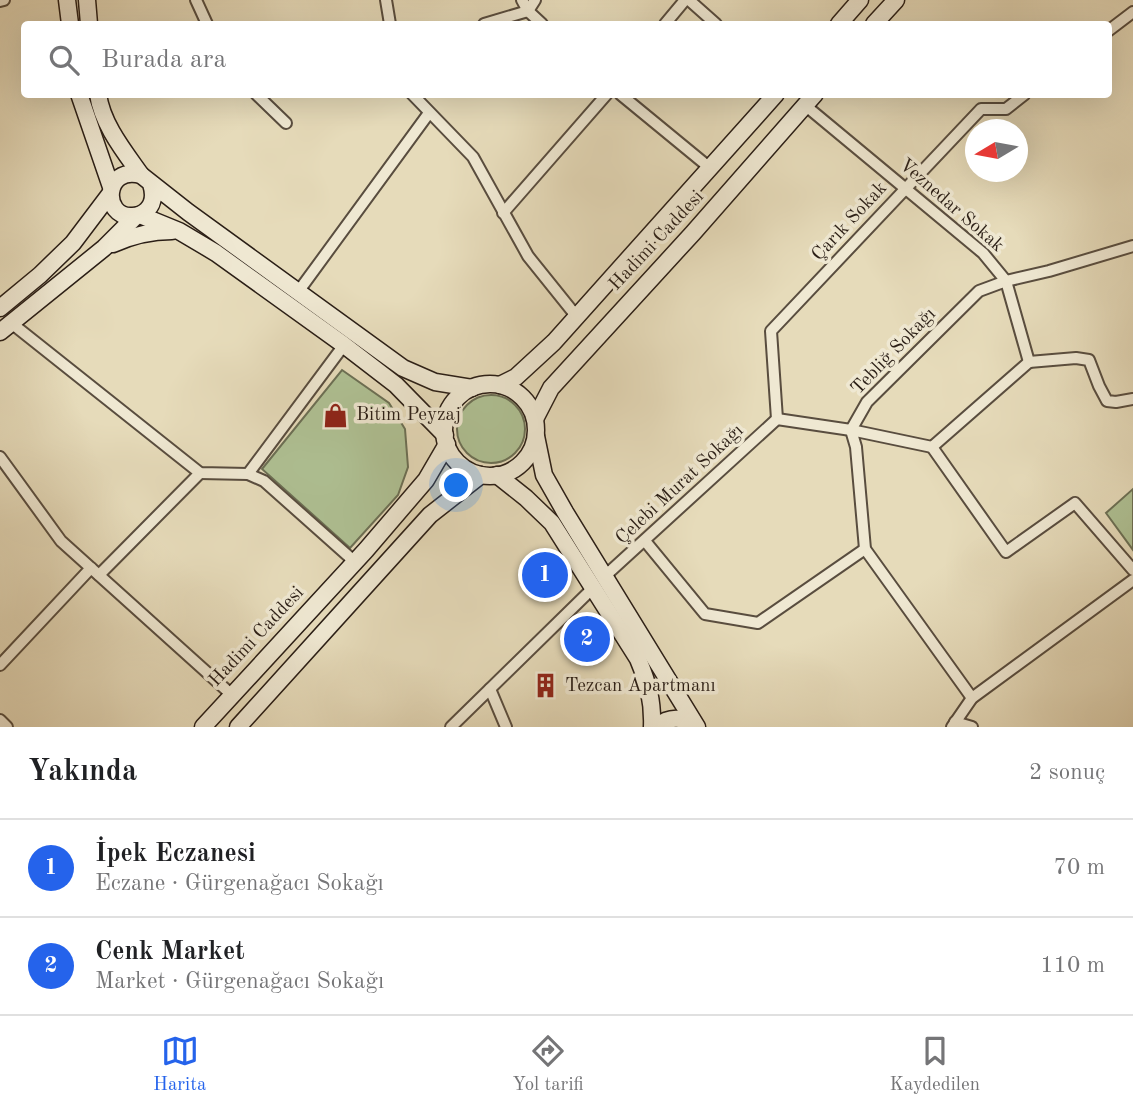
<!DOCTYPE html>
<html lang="tr">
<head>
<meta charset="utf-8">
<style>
	:root { --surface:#fff; --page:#f2f2f2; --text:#202124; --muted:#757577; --line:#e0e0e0; --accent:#2563eb }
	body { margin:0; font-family:"Old Standard TT",serif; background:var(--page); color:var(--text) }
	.compass { position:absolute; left:965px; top:119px; width:63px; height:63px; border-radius:50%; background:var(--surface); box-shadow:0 7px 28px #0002; rotate:260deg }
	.you { position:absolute; left:457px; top:486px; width:24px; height:24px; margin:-18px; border:5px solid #fff; border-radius:50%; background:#1a73e8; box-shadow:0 0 0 10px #1a73e833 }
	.badge { display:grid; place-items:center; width:46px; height:46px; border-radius:50%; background:var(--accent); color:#fff; font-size:23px; font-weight:700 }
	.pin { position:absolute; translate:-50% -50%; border:4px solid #fff; box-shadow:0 2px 7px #0006 }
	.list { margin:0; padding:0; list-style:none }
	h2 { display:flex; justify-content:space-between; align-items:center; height:91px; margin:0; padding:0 28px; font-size:30px }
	h2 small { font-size:23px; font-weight:400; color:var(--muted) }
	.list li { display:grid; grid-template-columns:46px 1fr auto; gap:21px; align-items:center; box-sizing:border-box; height:98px; padding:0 28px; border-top:2px solid var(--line) }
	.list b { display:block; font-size:26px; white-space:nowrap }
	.list p { margin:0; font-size:23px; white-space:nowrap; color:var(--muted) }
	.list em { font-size:23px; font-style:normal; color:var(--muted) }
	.icon { flex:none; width:38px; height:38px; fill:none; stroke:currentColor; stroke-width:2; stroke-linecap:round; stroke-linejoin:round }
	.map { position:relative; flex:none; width:1133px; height:727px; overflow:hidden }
	.search { position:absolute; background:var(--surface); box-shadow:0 7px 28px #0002; left:21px; right:21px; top:21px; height:77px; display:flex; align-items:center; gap:18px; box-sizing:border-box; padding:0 24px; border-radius:7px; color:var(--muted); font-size:26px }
	.sheet { height:287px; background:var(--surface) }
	nav { display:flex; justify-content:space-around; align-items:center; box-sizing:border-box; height:98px; border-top:2px solid var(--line); background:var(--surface); font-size:19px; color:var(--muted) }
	nav a { display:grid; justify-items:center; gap:4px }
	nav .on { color:var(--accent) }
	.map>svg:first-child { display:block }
	.green { fill:#afc194; stroke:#6c7055; stroke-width:2 }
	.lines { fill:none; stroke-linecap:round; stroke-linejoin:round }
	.minor-casing { stroke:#594d3f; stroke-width:14 }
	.secondary-casing { stroke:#2a1e16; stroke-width:19 }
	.minor { stroke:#efe8d2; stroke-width:10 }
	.secondary { stroke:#efe8d2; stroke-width:16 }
	.labels { text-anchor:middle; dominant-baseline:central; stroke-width:7; stroke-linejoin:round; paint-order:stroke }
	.street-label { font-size:19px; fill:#2a1e16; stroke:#efe8d2 }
	.poi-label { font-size:19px; fill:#2a1e16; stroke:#efe8d2; text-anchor:start }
</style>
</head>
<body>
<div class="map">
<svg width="1133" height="727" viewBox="0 0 1133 727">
	<rect width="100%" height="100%" fill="#e6dbba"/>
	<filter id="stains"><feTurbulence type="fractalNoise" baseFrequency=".00286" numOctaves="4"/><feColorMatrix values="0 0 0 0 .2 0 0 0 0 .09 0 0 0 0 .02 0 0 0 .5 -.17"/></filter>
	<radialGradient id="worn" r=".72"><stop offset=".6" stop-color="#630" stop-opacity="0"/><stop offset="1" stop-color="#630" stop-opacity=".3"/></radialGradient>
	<!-- green -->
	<g class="green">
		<polygon points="342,370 389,403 405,429 408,467 398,495 350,548 262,469"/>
		<circle cx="491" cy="429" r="34"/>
		<polygon points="1133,489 1133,550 1106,513"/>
	</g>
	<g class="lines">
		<defs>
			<g id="minor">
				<polyline points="196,0 207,24"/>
				<polyline points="386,0 390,24"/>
				<polyline points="522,0 528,11 542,24"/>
				<polyline points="689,0 716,24"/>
				<polyline points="0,1 4,0"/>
				<polyline points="484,24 528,11 535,0"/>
				<polyline points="665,24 685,0"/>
				<polyline points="1108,31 1133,12"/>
				<polyline points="256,94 286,123"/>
				<polyline points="412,94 473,157 528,256 577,317"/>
				<polyline points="620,94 710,168"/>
				<polyline points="806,106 983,253 1006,281 1029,362"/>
				<polyline points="503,213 607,94"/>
				<polyline points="298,292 429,113"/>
				<polyline points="10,322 200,473 248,474 264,481 355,562"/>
				<polyline points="1029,362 1076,358 1089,360 1099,386 1107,401 1116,402 1133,399"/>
				<polyline points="777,419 771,331 981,109 1006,109 1025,94"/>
				<polyline points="777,419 851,430 932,447 1029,362"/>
				<polyline points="932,447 1006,552 1075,503 1133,570"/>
				<polyline points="0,457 61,541 232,695"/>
				<polyline points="248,474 344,345"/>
				<polyline points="645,541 705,614 758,623 865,549"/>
				<polyline points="99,575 200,473"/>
				<polyline points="605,576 777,419"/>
				<polyline points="0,665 91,568"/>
				<polyline points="490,689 506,727"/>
				<polyline points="972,698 865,549 856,447 851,430 867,402 979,291 1006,281 1049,271 1133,246"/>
				<polyline points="0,720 7,727"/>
				<polyline points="955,722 972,727"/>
				<polyline points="451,727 593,588"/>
				<polyline points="952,727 972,698 1133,580"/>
			</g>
			<g id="secondary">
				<polyline points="67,0 70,24"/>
				<polyline points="87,0 89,24"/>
				<polyline points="839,24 860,0"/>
				<polyline points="874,24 896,0"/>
				<polyline points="79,94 111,187"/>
				<path d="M98,94C102,124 124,151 141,175"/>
				<path d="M151,184C154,193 154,203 147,210C143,214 138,216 132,216C102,218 103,165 141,175L188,212L403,368L435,382L472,388"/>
				<polyline points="140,215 179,231 216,253 344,345 396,385 445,435"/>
				<path d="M113,244C133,235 150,231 172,231"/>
				<polyline points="0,308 40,275 73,243 110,194"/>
				<polyline points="0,332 104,248 136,216"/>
				<circle cx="490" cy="430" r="46"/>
				<polyline points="500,385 516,377 554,342 776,94"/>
				<polyline points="535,419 551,388 693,233 815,94"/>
				<polyline points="536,436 544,475 565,512 697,727"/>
				<path d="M497,475L526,498L552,523L638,659C648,683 653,701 652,727"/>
				<polyline points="203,727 366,550 426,480 447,444"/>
				<polyline points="238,727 430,515 481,475"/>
				<path d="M656,727C669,716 683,716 696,727"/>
			</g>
		</defs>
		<!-- minor casing -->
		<use href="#minor" class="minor-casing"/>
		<!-- secondary casing -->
		<use href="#secondary" class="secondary-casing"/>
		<!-- minor -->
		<use href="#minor" class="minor"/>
		<!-- secondary -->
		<use href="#secondary" class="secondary"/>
	</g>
	<!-- icons -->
	<defs>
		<symbol id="shop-bare" viewBox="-9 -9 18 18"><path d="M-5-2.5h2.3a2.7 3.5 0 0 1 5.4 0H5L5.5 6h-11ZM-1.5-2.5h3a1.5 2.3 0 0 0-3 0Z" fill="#8f2418" stroke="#efe8d2" stroke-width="2.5" paint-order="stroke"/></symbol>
		<symbol id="building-bare" viewBox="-9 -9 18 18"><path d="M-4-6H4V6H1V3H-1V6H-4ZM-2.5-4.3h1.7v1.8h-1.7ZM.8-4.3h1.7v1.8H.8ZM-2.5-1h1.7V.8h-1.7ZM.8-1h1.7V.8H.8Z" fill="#8f2418" stroke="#efe8d2" stroke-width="2.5" paint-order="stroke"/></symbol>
	</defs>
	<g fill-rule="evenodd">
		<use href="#shop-bare" x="318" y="398" width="35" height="35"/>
		<use href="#building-bare" x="528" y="668" width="35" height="35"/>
	</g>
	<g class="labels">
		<!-- street labels -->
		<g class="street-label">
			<text transform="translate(951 206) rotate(41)">Veznedar Sokak</text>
			<text transform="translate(850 222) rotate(-47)">Çarık Sokak</text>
			<text transform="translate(657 241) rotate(-47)">Hadimi Caddesi</text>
			<text transform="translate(894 352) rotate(-46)">Tebliğ Sokağı</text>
			<text transform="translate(680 485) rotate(-43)">Çelebi Murat Sokağı</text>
			<text transform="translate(257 637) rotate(-47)">Hadimi Caddesi</text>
		</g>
		<!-- poi labels -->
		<g class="poi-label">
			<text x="356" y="415">Bitim Peyzaj</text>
			<text x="565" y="686">Tezcan Apartmanı</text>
		</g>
	</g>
	<rect width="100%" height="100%" filter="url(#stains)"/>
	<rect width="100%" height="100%" fill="url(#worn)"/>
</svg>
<svg class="compass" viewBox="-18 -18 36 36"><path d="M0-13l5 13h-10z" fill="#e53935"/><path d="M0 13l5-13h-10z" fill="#757577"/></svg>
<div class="you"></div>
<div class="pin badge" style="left:545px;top:575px">1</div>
<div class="pin badge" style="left:587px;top:639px">2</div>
<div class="search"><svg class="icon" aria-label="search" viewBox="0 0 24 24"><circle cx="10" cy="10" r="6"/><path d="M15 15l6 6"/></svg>Burada ara</div>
</div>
<section class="sheet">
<h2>Yakında<small>2 sonuç</small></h2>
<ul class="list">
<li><span class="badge">1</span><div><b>İpek Eczanesi</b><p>Eczane · Gürgenağacı Sokağı</p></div><em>70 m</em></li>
<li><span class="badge">2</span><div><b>Cenk Market</b><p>Market · Gürgenağacı Sokağı</p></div><em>110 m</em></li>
</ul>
</section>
<nav>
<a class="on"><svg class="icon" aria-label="map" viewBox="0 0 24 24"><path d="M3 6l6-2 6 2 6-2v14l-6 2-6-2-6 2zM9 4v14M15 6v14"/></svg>Harita</a>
<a><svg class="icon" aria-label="directions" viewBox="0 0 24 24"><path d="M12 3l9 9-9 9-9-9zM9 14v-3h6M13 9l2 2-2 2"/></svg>Yol tarifi</a>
<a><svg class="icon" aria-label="saved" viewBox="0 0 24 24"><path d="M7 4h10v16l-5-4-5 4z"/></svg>Kaydedilen</a>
</nav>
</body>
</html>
